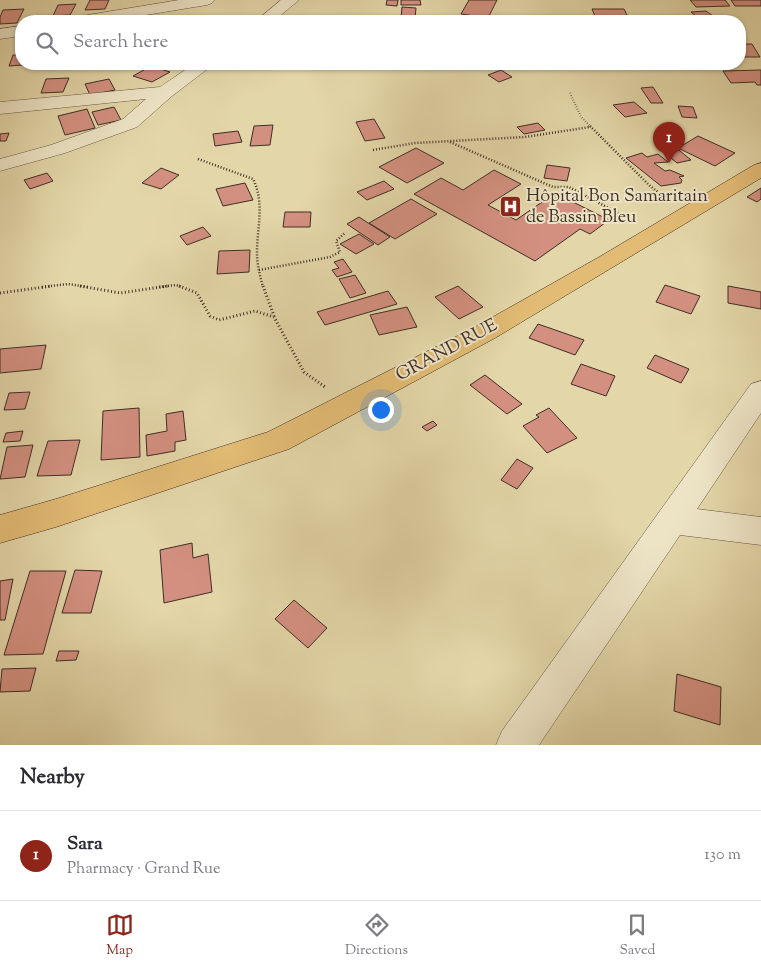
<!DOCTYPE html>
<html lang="en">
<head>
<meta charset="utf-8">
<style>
	:root { --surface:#fff; --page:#f7f7f7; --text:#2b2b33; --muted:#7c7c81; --line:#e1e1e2; --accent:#8f2418 }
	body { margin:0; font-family:"Sorts Mill Goudy",serif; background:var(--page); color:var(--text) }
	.you { position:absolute; left:380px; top:409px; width:18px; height:18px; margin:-12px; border:4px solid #fff; border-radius:50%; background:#1a73e8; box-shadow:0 0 0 8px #1a73e833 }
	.badge { display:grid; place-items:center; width:32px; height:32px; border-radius:50%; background:var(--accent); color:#fff; font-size:16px; font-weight:700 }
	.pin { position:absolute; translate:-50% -41px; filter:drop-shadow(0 1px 2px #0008) }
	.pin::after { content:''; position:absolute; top:26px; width:18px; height:15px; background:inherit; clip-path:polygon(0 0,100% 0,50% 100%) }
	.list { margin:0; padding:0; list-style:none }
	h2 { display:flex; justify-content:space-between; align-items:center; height:65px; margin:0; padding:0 20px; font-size:21px }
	h2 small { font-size:16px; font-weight:400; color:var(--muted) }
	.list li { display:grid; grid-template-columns:32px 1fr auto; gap:15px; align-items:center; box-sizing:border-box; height:90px; padding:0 20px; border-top:1px solid var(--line) }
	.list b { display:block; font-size:19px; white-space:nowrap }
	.list p { margin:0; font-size:16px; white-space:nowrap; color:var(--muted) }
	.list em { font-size:16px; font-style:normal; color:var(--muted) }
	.icon { flex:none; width:28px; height:28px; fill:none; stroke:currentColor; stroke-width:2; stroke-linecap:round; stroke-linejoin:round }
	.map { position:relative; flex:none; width:761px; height:745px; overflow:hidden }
	.search { position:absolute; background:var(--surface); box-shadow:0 1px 4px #0004; left:15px; right:15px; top:15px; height:55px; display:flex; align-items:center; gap:12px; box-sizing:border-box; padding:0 18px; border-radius:20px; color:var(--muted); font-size:19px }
	.sheet { height:155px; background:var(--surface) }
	nav { display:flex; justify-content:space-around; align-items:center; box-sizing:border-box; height:70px; border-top:1px solid var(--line); background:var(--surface); font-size:14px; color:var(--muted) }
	nav a { display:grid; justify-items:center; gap:2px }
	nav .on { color:var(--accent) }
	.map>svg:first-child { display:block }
	.building { fill:#d39080; stroke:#3f2e27 }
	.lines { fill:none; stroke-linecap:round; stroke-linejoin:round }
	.street-casing { stroke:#685847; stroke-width:1 }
	.primary-casing { stroke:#3f2e27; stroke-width:1 }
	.path-far2 { stroke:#3f2e27; stroke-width:2; stroke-dasharray:0.5 2; stroke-linecap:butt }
	.path-far1 { stroke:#3f2e27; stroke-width:2.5; stroke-dasharray:1 2; stroke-linecap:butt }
	.path { stroke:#3f2e27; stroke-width:3; stroke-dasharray:1 2.5; stroke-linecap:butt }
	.street { fill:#ede4c6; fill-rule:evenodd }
	.primary { fill:#e2bb74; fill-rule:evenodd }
	.labels { text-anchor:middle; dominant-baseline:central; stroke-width:4; stroke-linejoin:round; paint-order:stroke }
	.poi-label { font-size:18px; fill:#3f2e27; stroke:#ede4c6; text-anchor:start }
	.street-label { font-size:18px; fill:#3f2e27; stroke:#ede4c6 }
</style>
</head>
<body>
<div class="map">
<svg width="761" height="745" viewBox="0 0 761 745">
	<rect width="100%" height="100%" fill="#e3d6a8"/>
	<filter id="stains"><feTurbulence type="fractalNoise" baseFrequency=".004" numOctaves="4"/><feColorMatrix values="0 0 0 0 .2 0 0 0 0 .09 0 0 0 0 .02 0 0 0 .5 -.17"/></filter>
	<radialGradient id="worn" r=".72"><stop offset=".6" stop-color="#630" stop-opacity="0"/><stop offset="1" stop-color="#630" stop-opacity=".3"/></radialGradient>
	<!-- building -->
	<g class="building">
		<polygon points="90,0 109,0 105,9 85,10"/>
		<polygon points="387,0 398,0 397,6 386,5"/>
		<polygon points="401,0 420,0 421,5 401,5"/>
		<polygon points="469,0 497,0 488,18 461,14"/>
		<polygon points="690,0 725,0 730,6 696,7"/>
		<polygon points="731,0 761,0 761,6 735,6"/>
		<polygon points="76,4 70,15 53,16 58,5"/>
		<polygon points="402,7 416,8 415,18 401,18"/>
		<polygon points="24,9 17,23 0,24 0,17 3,10"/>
		<polygon points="592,9 624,9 630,21 597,21"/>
		<polygon points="706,11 717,19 702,21 691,12"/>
		<polygon points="195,17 215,20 191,21"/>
		<polygon points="299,17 326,17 325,21 298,21"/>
		<polygon points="740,44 752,44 760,57 740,57"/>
		<polygon points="13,55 21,55 23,65 9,66"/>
		<polygon points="151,66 170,72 152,82 133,76"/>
		<polygon points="501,70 512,77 499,82 488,75"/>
		<polygon points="761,70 761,85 757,85 755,82 731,83 723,71"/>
		<polygon points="69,78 63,92 41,93 46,79"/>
		<polygon points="109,79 115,90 90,95 85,84"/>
		<polygon points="653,87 663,103 651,103 641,88"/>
		<polygon points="634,102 647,113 625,117 613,105"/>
		<polygon points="678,106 693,107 697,118 682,117"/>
		<polygon points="114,107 121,120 98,125 92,112"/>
		<polygon points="87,109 95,128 65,135 58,116"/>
		<polygon points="374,119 385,138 365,141 356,122"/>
		<polygon points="538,123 545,130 524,134 517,127"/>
		<polygon points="273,125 270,145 250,146 254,126"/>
		<polygon points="238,131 242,142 215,146 213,134"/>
		<polygon points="9,133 6,141 0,141 0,134"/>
		<polygon points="698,136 735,153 715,166 678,148"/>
		<polygon points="674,146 691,160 677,163 660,149"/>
		<polygon points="416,148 444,163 407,183 379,167"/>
		<polygon points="642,153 647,157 658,154 668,162 654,163 665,171 670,170 684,176 679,177 682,180 681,183 661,186 626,158"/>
		<polygon points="547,165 570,168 567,181 544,178"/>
		<polygon points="161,168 179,175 161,189 142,183"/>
		<polygon points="494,170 521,184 488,205 516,220 555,193 609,220 590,234 580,229 535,261 414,194 441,178 463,190"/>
		<polygon points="47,173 53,181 30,189 24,180"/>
		<polygon points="384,181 394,189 367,200 357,192"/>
		<polygon points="245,183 253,200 223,206 216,189"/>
		<polygon points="761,188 761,199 757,202 747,197"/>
		<polygon points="411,199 437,214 395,239 369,223"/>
		<polygon points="285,212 311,212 310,227 283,227"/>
		<polygon points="359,217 390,237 378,245 347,224"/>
		<polygon points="203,227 211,236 187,245 180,236"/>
		<polygon points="359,234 374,244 356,254 340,244"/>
		<polygon points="250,250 249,272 217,274 219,251"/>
		<polygon points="343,259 352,272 337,277 332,270 339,268 334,262"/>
		<polygon points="355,275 366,293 350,298 339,279"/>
		<polygon points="665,285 700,296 691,314 656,302"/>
		<polygon points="458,286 483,307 459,319 435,297"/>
		<polygon points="728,286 761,292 761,309 728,303"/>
		<polygon points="388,291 397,304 325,325 317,312"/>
		<polygon points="407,307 417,327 379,335 370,315"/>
		<polygon points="538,324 584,340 575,355 529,338"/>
		<polygon points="46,345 41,369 0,373 0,349"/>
		<polygon points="655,355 689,369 681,383 647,368"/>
		<polygon points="581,364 615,376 606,396 571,384"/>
		<polygon points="485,375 522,404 507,414 470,385"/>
		<polygon points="30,392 25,409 4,410 9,393"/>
		<polygon points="139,408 140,457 101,460 103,411"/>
		<polygon points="549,408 577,438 547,453 523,426 539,417 536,415"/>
		<polygon points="183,411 186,440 175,442 175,451 147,456 146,435 167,431 166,414"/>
		<polygon points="433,421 437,425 427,431 422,427"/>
		<polygon points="23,431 20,441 3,442 6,433"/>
		<polygon points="80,440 71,475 37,476 48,441"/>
		<polygon points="33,445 25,477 0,479 7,447"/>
		<polygon points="517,459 533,468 517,489 501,480"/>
		<polygon points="192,543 193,558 208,554 212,592 164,603 160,550"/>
		<polygon points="75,570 102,571 91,613 62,613"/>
		<polygon points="30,571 66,571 43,654 4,655"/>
		<polygon points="13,579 5,620 0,620 0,581"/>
		<polygon points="294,600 327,628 308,648 275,619"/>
		<polygon points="59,651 79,651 76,660 56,661"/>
		<polygon points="36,668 30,691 0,692 2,669"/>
		<polygon points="677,674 721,687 720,725 674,711"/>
	</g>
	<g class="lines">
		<defs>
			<g id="street">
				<polygon points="179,0 215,0 212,3 207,5 109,21 74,21 76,18 82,16"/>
				<polygon points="281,0 299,0 274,21 256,21"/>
				<polygon points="21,26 21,36 0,39 0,29"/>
				<polygon points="194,64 214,64 172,96 137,127 65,153 0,171 0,159 51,145 123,119 146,99 0,114 0,102 160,87"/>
				<polygon points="761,381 761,413 697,509 761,517 761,545 680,535 539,745 496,745 502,731 751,384"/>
			</g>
			<polygon id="primary" points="761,163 761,178 495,338 289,449 56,527 0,543 0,515 56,499 268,432 477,326 601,256 754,165"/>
		</defs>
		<!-- street casing -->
		<use href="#street" class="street-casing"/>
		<!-- primary casing -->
		<use href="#primary" class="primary-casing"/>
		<!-- path-far2 -->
		<g class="path-far2">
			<polyline points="570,93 581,117 591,127"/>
			<polyline points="588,127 590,127"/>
		</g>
		<!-- path-far1 -->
		<g class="path-far1">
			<polyline points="590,126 649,185 666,199"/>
			<polyline points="450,142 553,187 569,187 631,220"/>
			<polyline points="373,150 415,143 525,137 590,127"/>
			<path d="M198,159L253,179C265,203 257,227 257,253C257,265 260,276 263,287"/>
			<polyline points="259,270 330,257 340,252 336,241 345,233"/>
			<polyline points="42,287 68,284 88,287"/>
			<polyline points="159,287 176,285 182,287"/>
		</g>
		<!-- path -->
		<g class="path">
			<polyline points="80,286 120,293 168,286"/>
			<polyline points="179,286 197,293 210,316 219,320 255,311 274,317 304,372 325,387"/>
			<polyline points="263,286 274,316"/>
			<polyline points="0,293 52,286"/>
		</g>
		<!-- street -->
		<use href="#street" class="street"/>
		<!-- primary -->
		<use href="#primary" class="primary"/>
	</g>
	<!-- icons -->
	<defs>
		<symbol id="hospital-square" viewBox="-11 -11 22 22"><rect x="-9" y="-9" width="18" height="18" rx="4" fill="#8f2418" stroke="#ede4c6"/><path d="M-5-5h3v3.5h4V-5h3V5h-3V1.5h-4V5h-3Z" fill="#fff"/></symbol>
	</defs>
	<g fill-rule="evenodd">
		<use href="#hospital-square" x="498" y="194" width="25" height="25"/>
	</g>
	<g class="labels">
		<!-- poi labels -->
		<g class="poi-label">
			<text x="526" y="197">Hôpital Bon Samaritain<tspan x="526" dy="21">de Bassin Bleu</tspan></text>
		</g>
		<!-- street labels -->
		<g class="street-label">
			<text transform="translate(447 351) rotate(-28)">GRAND RUE</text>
		</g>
	</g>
	<rect width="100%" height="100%" filter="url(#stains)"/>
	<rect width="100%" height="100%" fill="url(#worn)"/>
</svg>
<div class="you"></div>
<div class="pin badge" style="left:669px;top:163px">1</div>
<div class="search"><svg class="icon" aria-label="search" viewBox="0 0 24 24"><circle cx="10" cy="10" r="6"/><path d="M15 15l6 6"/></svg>Search here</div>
</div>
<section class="sheet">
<h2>Nearby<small></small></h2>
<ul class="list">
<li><span class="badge">1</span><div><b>Sara</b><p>Pharmacy · Grand Rue</p></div><em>130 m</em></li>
</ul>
</section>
<nav>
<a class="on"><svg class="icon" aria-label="map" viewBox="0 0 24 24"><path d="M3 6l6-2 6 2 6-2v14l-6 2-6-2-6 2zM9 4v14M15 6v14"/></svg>Map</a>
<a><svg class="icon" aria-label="directions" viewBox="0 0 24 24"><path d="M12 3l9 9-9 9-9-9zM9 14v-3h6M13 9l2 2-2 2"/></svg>Directions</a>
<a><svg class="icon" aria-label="saved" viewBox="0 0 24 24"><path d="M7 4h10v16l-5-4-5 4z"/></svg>Saved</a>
</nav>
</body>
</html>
